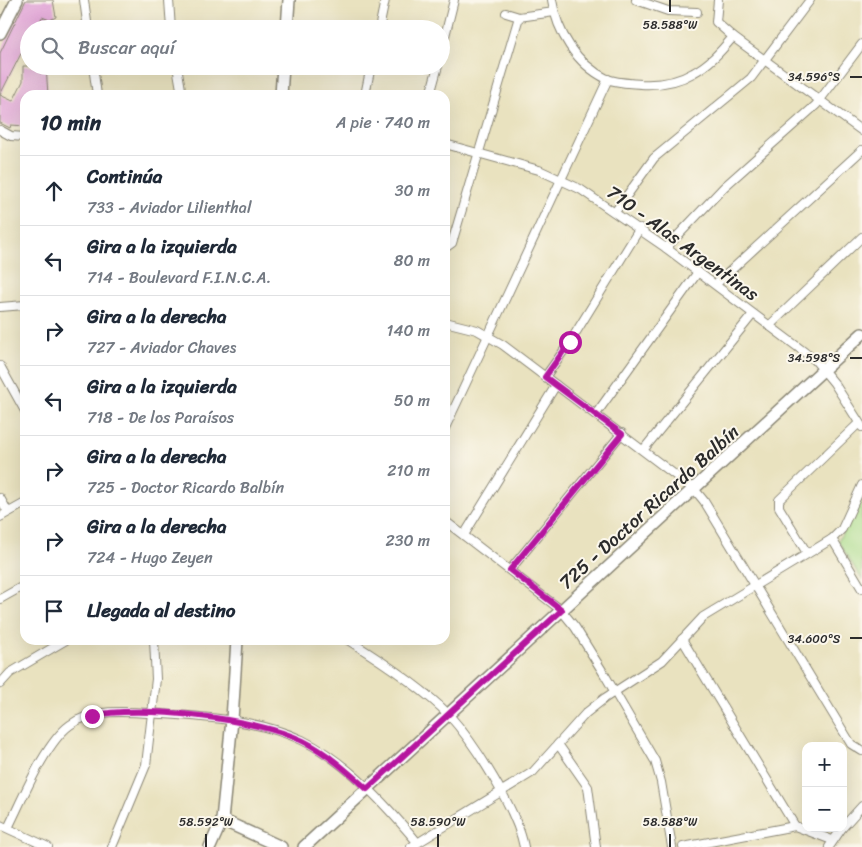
<!DOCTYPE html>
<html lang="es">
<head>
<meta charset="utf-8">
<style>
	:root { --surface:#fff; --page:#f6f6f7; --text:#1f2937; --muted:#747a83; --line:#e0e1e3 }
	body { margin:0; font-family:Sriracha,sans-serif; background:var(--page); color:var(--text) }
	.controls { position:absolute; right:15px; bottom:15px; display:grid; overflow:hidden; border-radius:10px; box-shadow:0 5px 20px #0002 }
	.controls button { width:45px; height:45px; display:grid; place-items:center; padding:0; border:0; border-bottom:1px solid var(--line); background:var(--surface); color:var(--text); font:25px sans-serif }
	.stop { position:absolute; width:15px; height:15px; margin:-11px; border:4px solid #b5179e; border-radius:50%; background:#fff }
	.stop.end { background:#b5179e; border-color:#fff; box-shadow:0 1px 5px #0008 }
	.list { margin:0; padding:0; list-style:none }
	h2 { display:flex; justify-content:space-between; align-items:center; height:65px; margin:0; padding:0 20px; font-size:21px }
	h2 small { font-size:16px; font-weight:400; color:var(--muted) }
	.list li { display:grid; grid-template-columns:32px 1fr auto; gap:15px; align-items:center; box-sizing:border-box; height:70px; padding:0 20px; border-top:1px solid var(--line) }
	.list b { display:block; font-size:19px; white-space:nowrap }
	.list p { margin:0; font-size:16px; white-space:nowrap; color:var(--muted) }
	.list em { font-size:16px; font-style:normal; color:var(--muted) }
	.icon { flex:none; width:28px; height:28px; fill:none; stroke:currentColor; stroke-width:2; stroke-linecap:round; stroke-linejoin:round }
	.map { position:relative; flex:none; width:862px; height:847px; overflow:hidden }
	.search { position:absolute; background:var(--surface); box-shadow:0 5px 20px #0002; left:20px; top:20px; width:430px; height:55px; display:flex; align-items:center; gap:12px; box-sizing:border-box; padding:0 18px; border-radius:28px; color:var(--muted); font-size:19px }
	.panel { position:absolute; background:var(--surface); box-shadow:0 5px 20px #0002; left:20px; top:90px; width:430px; height:555px; border-radius:15px }
	.map>svg:first-child { display:block }
	.green { fill:#aadb8a; stroke:#6a835a }
	.building { fill:#e0a2d6 }
	.lines { fill:none; stroke-linecap:round; stroke-linejoin:round }
	.street-casing { stroke:#8a8675; stroke-width:10 }
	.secondary-casing { stroke:#8a8675; stroke-width:14 }
	.street { stroke:#fff; stroke-width:8 }
	.secondary { stroke:#fff; stroke-width:11 }
	.route { stroke:#b5179e; stroke-width:6 }
	.ticks { fill:none; stroke:#2b2b2b; stroke-width:2 }
	.labels { text-anchor:middle; dominant-baseline:central; stroke-width:4; stroke-linejoin:round; paint-order:stroke }
	.street-label { font-size:19px; fill:#2b2b2b; stroke:#fbf7ec }
	.ticks-label { font-size:12px; text-anchor:middle; fill:#2b2b2b; stroke:#fbf7ec; stroke-width:4; stroke-linejoin:round; paint-order:stroke }
</style>
</head>
<body>
<div class="map">
<svg width="862" height="847" viewBox="0 0 862 847">
	<rect width="100%" height="100%" fill="#fbf7ec"/>
	<filter id="ink" filterUnits="userSpaceOnUse"><feTurbulence type="fractalNoise" baseFrequency=".02" numOctaves="2"/><feDisplacementMap in="SourceGraphic" scale="10" xChannelSelector="R" yChannelSelector="G"/><feConvolveMatrix kernelMatrix="1 2 1 2 8 2 1 2 1" color-interpolation-filters="sRGB"/></filter>
	<filter id="wash" filterUnits="userSpaceOnUse"><feTurbulence type="fractalNoise" baseFrequency=".0096" numOctaves="4" result="noise"/><feDisplacementMap in="SourceGraphic" scale="20" xChannelSelector="R" yChannelSelector="G"/><feGaussianBlur stdDeviation="1.12" result="paint"/><feColorMatrix in="noise" values="0 0 0 0 0 0 0 0 0 0 0 0 0 0 0 0 0 1.4 0 .05"/><feComposite in="paint" operator="in"/></filter>
	<g filter="url(#wash)">
		<rect width="100%" height="100%" fill="#e9e2bf"/>
		<!-- green -->
		<polygon class="green" points="862,496 862,580 838,541"/>
		<g id="blocks">
			<!-- building -->
			<polygon class="building" points="26,0 53,0 56,17 50,20 42,17 36,29 29,29 29,38 0,95 13,101 23,81 23,66 46,66 48,95 25,95 25,126 11,125 10,128 0,123 0,53"/>
		</g>
	</g>
	<g filter="url(#ink)">
		<use href="#blocks" fill-opacity="0" stroke="#8a8675" stroke-width="1"/>
		<g class="lines">
			<defs>
				<g id="street">
					<polyline points="84,0 88,29"/>
					<polyline points="169,0 171,29"/>
					<path d="M552,0C557,32 576,64 607,79C617,83 631,83 641,84C659,85 678,82 693,73C710,64 721,51 733,37L716,22L718,0"/>
					<polyline points="636,0 668,11 697,12"/>
					<polyline points="506,13 519,17"/>
					<polyline points="379,29 385,0"/>
					<polyline points="733,37 862,131"/>
					<polyline points="441,52 454,0"/>
					<polyline points="93,66 97,95"/>
					<polyline points="177,66 182,95"/>
					<polyline points="365,95 371,66"/>
					<polyline points="430,95 438,66"/>
					<polyline points="0,130 11,136 25,137"/>
					<polyline points="445,144 539,170 580,189 666,248 815,360 834,383 862,427"/>
					<polyline points="615,212 654,158 751,78 810,0"/>
					<polyline points="445,248 452,243 519,17 554,12"/>
					<polyline points="666,248 724,187 816,105 862,44"/>
					<polyline points="716,284 862,150"/>
					<polyline points="0,307 25,305"/>
					<polyline points="445,322 477,330 503,345 695,490 704,501 851,744 862,751"/>
					<polyline points="769,326 862,237"/>
					<polyline points="0,366 25,411"/>
					<polyline points="545,377 570,342 640,228"/>
					<polyline points="596,414 698,272"/>
					<polyline points="445,428 608,79"/>
					<polyline points="644,449 753,314"/>
					<polyline points="0,498 8,512"/>
					<polyline points="0,517 25,503"/>
					<polyline points="445,521 561,610 575,627 606,677 655,761 661,782 672,847"/>
					<polyline points="464,535 556,385"/>
					<polyline points="832,539 862,589"/>
					<polyline points="807,553 779,507 779,500 859,423"/>
					<polyline points="510,570 622,433"/>
					<polyline points="0,599 25,585"/>
					<polyline points="682,639 795,826 832,840"/>
					<path d="M348,640C380,660 423,688 449,715C475,744 517,810 524,847"/>
					<polyline points="0,684 10,673 66,640"/>
					<polyline points="558,744 588,787 596,847"/>
					<polyline points="0,825 48,847"/>
					<polyline points="843,827 862,806"/>
					<path d="M8,828C22,800 45,743 70,725C95,707 132,712 161,714C208,717 259,720 302,740C346,761 386,805 417,842"/>
					<polyline points="112,847 146,765 156,679 154,640"/>
					<polyline points="411,847 533,772 586,713 605,698 662,661 703,617 832,539 842,529 862,485"/>
					<polyline points="683,847 795,826"/>
					<polyline points="829,847 842,828"/>
				</g>
				<g id="secondary">
					<polyline points="287,29 289,0"/>
					<polyline points="0,33 17,0"/>
					<polyline points="281,95 283,66"/>
					<polyline points="222,820 281,847"/>
					<polyline points="210,847 222,820 232,720 237,640"/>
					<polyline points="304,847 862,334"/>
				</g>
			</defs>
			<!-- street casing -->
			<use href="#street" class="street-casing"/>
			<!-- secondary casing -->
			<use href="#secondary" class="secondary-casing"/>
			<!-- street -->
			<use href="#street" class="street"/>
			<!-- secondary -->
			<use href="#secondary" class="secondary"/>
		</g>
	</g>
	<g class="lines" filter="url(#ink)">
		<!-- route -->
		<path class="route" d="M92,716C138,704 259,719 303,741C327,753 347,771 367,789L562,610L510,570L622,434L545,377L570,342"/>
	</g>
	<!-- ticks -->
	<path class="ticks" d="M670,0V12M850,77H862M850,358H862M850,638H862M206,834V847M438,834V847M670,834V847"/>
	<g class="labels">
		<!-- street labels -->
		<g class="street-label">
			<text transform="translate(683 243) rotate(36)">710 - Alas Argentinas</text>
			<text transform="translate(649 507) rotate(-42)">725 - Doctor Ricardo Balbín</text>
		</g>
	</g>
	<g class="ticks-label">
		<text x="670" y="29">58.588°W</text>
		<text x="814" y="81">34.596°S</text>
		<text x="814" y="362">34.598°S</text>
		<text x="814" y="643">34.600°S</text>
		<text x="206" y="826">58.592°W</text>
		<text x="438" y="826">58.590°W</text>
		<text x="670" y="826">58.588°W</text>
	</g>
</svg>
<div class="controls">
<button>+</button>
<button>−</button>
</div>
<div class="stop" style="left:570px;top:342px"></div>
<div class="stop end" style="left:92px;top:716px"></div>
<div class="search"><svg class="icon" aria-label="search" viewBox="0 0 24 24"><circle cx="10" cy="10" r="6"/><path d="M15 15l6 6"/></svg>Buscar aquí</div>
<section class="panel">
<h2>10 min<small>A pie · 740 m</small></h2>
<ul class="list">
<li><svg class="icon" aria-label="ahead" viewBox="0 0 24 24"><path d="M12 20V5M6 11l6-6 6 6"/></svg><div><b>Continúa</b><p>733 - Aviador Lilienthal</p></div><em>30 m</em></li>
<li><svg class="icon" aria-label="left" viewBox="0 0 24 24"><path d="M17 20v-9H6M10 6l-5 5 5 5"/></svg><div><b>Gira a la izquierda</b><p>714 - Boulevard F.I.N.C.A.</p></div><em>80 m</em></li>
<li><svg class="icon" aria-label="right" viewBox="0 0 24 24"><path d="M7 20v-9h11M14 6l5 5-5 5"/></svg><div><b>Gira a la derecha</b><p>727 - Aviador Chaves</p></div><em>140 m</em></li>
<li><svg class="icon" aria-label="left" viewBox="0 0 24 24"><path d="M17 20v-9H6M10 6l-5 5 5 5"/></svg><div><b>Gira a la izquierda</b><p>718 - De los Paraísos</p></div><em>50 m</em></li>
<li><svg class="icon" aria-label="right" viewBox="0 0 24 24"><path d="M7 20v-9h11M14 6l5 5-5 5"/></svg><div><b>Gira a la derecha</b><p>725 - Doctor Ricardo Balbín</p></div><em>210 m</em></li>
<li><svg class="icon" aria-label="right" viewBox="0 0 24 24"><path d="M7 20v-9h11M14 6l5 5-5 5"/></svg><div><b>Gira a la derecha</b><p>724 - Hugo Zeyen</p></div><em>230 m</em></li>
<li><svg class="icon" aria-label="arrive" viewBox="0 0 24 24"><path d="M6 21V4h12l-3 4 3 4H6"/></svg><div><b>Llegada al destino</b></div></li>
</ul>
</section>
</div>
</body>
</html>
